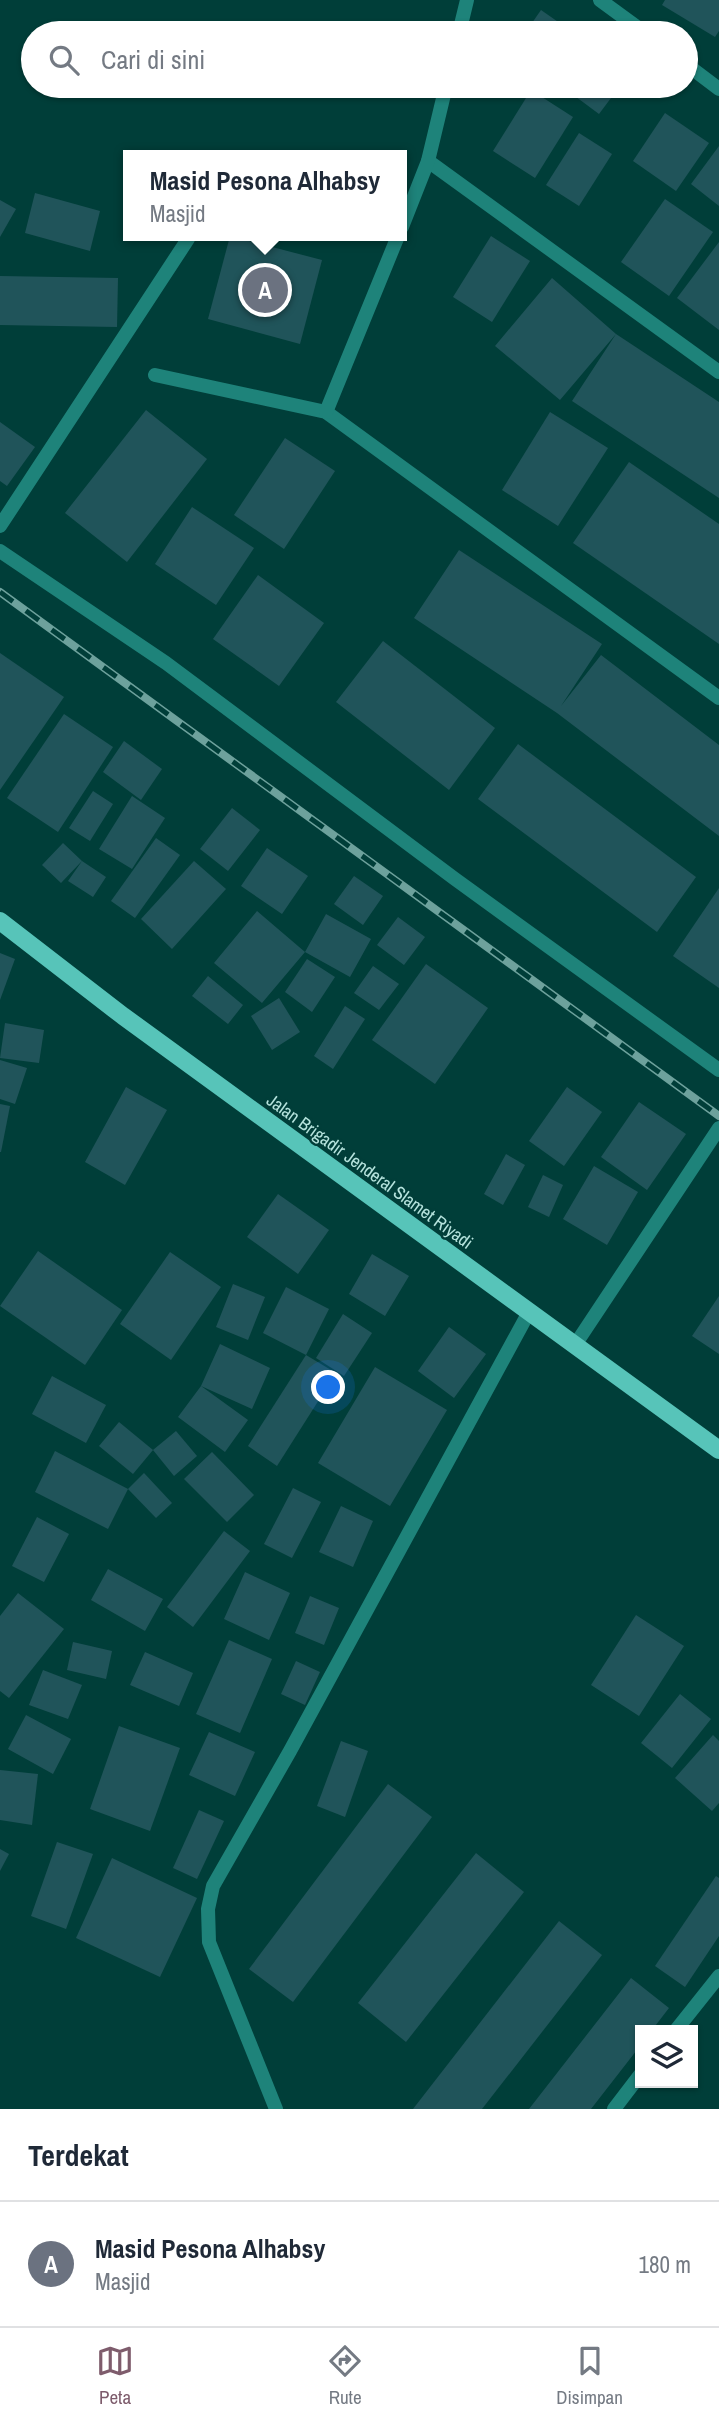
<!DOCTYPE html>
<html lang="id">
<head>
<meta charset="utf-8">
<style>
	:root { --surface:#fff; --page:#f2f2f3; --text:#1f2937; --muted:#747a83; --line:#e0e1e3; --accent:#7e5c6c }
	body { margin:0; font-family:"Archivo Narrow",sans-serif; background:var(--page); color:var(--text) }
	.controls { position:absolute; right:21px; bottom:21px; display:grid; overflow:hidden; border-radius:0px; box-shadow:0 2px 5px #0004 }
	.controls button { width:63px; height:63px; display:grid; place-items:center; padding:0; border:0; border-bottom:2px solid var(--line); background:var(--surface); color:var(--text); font:35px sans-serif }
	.you { position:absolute; left:329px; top:1388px; width:24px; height:24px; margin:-18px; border:5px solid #fff; border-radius:50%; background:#1a73e8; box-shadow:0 0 0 10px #1a73e833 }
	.badge { display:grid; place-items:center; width:46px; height:46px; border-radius:50%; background:var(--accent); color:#fff; font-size:23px; font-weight:700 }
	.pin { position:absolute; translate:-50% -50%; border:4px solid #fff; box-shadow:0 2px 7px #0006 }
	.popup { position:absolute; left:123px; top:150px; width:284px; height:91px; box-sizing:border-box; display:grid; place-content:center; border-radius:0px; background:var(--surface); filter:drop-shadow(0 2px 5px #0005); font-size:23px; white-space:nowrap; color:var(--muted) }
	.popup b { font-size:26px; color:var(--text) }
	.popup::after { content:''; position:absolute; left:50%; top:100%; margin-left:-14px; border:14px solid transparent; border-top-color:var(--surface) }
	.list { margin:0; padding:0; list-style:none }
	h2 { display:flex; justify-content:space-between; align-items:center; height:91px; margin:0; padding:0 28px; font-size:30px }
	h2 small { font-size:23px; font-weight:400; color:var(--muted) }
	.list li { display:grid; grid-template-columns:46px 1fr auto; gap:21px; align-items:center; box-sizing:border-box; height:126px; padding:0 28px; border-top:2px solid var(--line) }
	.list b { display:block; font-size:26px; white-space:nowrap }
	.list p { margin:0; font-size:23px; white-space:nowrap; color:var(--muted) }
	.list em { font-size:23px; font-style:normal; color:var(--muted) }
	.icon { flex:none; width:38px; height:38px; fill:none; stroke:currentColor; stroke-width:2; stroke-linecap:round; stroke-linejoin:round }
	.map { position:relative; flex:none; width:719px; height:2109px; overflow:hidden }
	.search { position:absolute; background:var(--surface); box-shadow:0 2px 5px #0004; left:21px; right:21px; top:21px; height:77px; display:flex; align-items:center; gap:18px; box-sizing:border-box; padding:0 24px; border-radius:38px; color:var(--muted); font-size:26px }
	.sheet { height:217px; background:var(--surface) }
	nav { display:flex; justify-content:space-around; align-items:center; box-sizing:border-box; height:98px; border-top:2px solid var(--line); background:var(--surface); font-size:19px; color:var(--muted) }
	nav a { display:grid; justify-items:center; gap:4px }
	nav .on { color:var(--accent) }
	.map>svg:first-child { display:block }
	.building { fill:#20545a }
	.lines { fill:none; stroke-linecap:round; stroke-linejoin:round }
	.minor { stroke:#1e837a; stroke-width:14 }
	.primary { stroke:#57c4b9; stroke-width:18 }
	.rail-casing { stroke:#6da19c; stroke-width:8 }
	.rail { stroke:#003e39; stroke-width:5; stroke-dasharray:16; stroke-linecap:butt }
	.labels { text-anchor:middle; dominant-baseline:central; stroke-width:5; stroke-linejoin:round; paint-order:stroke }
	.street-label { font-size:18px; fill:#b5e3dd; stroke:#003e39 }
</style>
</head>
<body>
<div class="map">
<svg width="719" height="2109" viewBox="0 0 719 2109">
	<rect width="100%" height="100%" fill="#003e39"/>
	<!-- building -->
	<g class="building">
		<polygon points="665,0 719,0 719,31 715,37 662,5"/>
		<polygon points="541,10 574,33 525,33"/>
		<polygon points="565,86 620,86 599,114 564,88"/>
		<polygon points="531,90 573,117 535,178 493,151"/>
		<polygon points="665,113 709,143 676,191 633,161"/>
		<polygon points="579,133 612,154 579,206 546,185"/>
		<polygon points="719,146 719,206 691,184"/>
		<polygon points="35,193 100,211 90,251 25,233"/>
		<polygon points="665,199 713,232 669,296 621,262"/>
		<polygon points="0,200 16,209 0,237"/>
		<polygon points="230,236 322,260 300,344 208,319"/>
		<polygon points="491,236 530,261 492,322 453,297"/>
		<polygon points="719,242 719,330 677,298"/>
		<polygon points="0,276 118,278 117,327 0,325"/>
		<polygon points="552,278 616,334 719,402 719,498 572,401 616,334 560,400 495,346"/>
		<polygon points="146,410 207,459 127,562 65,513"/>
		<polygon points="550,412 608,448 558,526 502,490"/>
		<polygon points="0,422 35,447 7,486 0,481"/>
		<polygon points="285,438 335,471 284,549 234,515"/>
		<polygon points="629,462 719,524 719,644 573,543"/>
		<polygon points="192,507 254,548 216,605 155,564"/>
		<polygon points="459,550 602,644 561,706 601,655 719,745 719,836 557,713 414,618"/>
		<polygon points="258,575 324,623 279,686 213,639"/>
		<polygon points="383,641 495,728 449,790 336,702"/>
		<polygon points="0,653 64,697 0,790"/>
		<polygon points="64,714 113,747 58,832 7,798"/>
		<polygon points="124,741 162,769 141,800 103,772"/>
		<polygon points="518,744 696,877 657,932 478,799"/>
		<polygon points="93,791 113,804 90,841 69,828"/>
		<polygon points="132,796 165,818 132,869 99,849"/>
		<polygon points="232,808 260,830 228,871 200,849"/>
		<polygon points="156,838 180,855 135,918 111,901"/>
		<polygon points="63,843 82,861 106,877 93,897 68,881 82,861 61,883 42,865"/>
		<polygon points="267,848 308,876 282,914 241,886"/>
		<polygon points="194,861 226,889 172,949 141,919"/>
		<polygon points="354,876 383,896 363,925 334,904"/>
		<polygon points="719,888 719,988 673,956"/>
		<polygon points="257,911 305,952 326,914 371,939 350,977 305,952 262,1003 214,963"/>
		<polygon points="398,917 425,937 404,965 377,945"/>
		<polygon points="0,953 15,959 0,1000"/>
		<polygon points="307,959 335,977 312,1012 285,992"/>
		<polygon points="426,964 488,1008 435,1084 372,1040"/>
		<polygon points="373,966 399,984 379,1010 354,993"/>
		<polygon points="208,976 243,1005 228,1024 192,996"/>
		<polygon points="279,998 300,1032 272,1050 251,1016"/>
		<polygon points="345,1006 365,1019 333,1069 314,1056"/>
		<polygon points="5,1023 44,1030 39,1063 0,1058"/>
		<polygon points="0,1060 27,1068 15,1104 0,1099"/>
		<polygon points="126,1087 167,1110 125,1185 85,1162"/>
		<polygon points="567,1087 602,1112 564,1166 529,1141"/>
		<polygon points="639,1102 686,1134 647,1190 601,1157"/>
		<polygon points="0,1104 10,1106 1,1152 0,1152"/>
		<polygon points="506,1154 525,1165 503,1205 484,1194"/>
		<polygon points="594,1166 638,1192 607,1245 563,1219"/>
		<polygon points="543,1175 563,1185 549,1217 528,1207"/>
		<polygon points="278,1194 329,1230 298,1274 247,1237"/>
		<polygon points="38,1251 122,1310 85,1365 0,1306"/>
		<polygon points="170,1252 221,1287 171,1360 120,1324"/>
		<polygon points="372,1254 409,1276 385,1316 349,1294"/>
		<polygon points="233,1284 265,1297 248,1340 216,1327"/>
		<polygon points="286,1287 329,1309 306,1355 263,1333"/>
		<polygon points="719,1296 719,1354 692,1336"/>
		<polygon points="343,1314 372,1333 344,1376 316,1358"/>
		<polygon points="449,1327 486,1354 454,1398 418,1371"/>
		<polygon points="220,1344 270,1368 252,1409 201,1386 248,1420 225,1452 178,1417 201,1386"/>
		<polygon points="306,1355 336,1373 277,1466 248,1446"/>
		<polygon points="375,1367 447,1410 390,1506 318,1463"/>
		<polygon points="52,1376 106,1405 86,1443 32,1414"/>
		<polygon points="119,1422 153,1450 133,1474 99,1446"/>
		<polygon points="176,1431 197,1456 174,1476 153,1450"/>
		<polygon points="55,1451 128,1489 108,1529 35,1492"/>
		<polygon points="212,1452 254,1495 227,1522 184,1479"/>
		<polygon points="144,1473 172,1503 156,1518 128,1489"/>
		<polygon points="293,1488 321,1502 292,1558 264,1544"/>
		<polygon points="341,1506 373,1521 353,1567 319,1552"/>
		<polygon points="37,1517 69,1534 44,1582 12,1566"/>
		<polygon points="224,1531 250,1551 193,1627 167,1607"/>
		<polygon points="108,1569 163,1599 145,1631 91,1600"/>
		<polygon points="245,1572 290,1593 269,1640 224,1619"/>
		<polygon points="18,1593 64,1629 9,1698 0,1691 0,1616"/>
		<polygon points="310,1596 339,1608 324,1645 295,1633"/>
		<polygon points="636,1615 684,1646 639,1716 591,1685"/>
		<polygon points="229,1640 272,1659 240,1733 196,1714"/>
		<polygon points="73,1642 112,1651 106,1679 67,1670"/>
		<polygon points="145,1652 193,1673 179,1706 130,1685"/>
		<polygon points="296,1661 320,1672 305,1705 281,1694"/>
		<polygon points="43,1670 82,1685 68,1719 29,1705"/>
		<polygon points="680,1694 711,1719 672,1768 641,1743"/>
		<polygon points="26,1715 71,1739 53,1774 8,1749"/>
		<polygon points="119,1726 180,1748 150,1831 90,1809"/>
		<polygon points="209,1732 255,1752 235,1796 189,1775"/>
		<polygon points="713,1735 719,1741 719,1803 712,1811 675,1778"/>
		<polygon points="341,1741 368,1751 345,1817 317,1806"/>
		<polygon points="0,1770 38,1774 32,1825 0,1820"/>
		<polygon points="388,1784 432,1817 293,2002 249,1969"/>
		<polygon points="199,1810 224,1821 197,1879 173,1868"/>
		<polygon points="57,1842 93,1854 66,1929 31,1916"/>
		<polygon points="0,1849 9,1854 0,1871"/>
		<polygon points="476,1853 524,1892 406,2042 358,2003"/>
		<polygon points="112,1858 197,1898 160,1977 76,1938"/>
		<polygon points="716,1876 719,1878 719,1936 685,1987 655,1966"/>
		<polygon points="559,1921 602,1955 482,2109 413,2109"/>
		<polygon points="631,1978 669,2008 652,2030 640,2030 640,2046 591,2109 529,2109"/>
	</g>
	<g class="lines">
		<!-- minor -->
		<g class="minor">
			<polyline points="600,0 645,33"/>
			<polyline points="459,33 467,0"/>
			<polyline points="686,64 719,89"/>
			<polyline points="428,161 719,372"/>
			<polyline points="402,227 428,161 446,86"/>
			<polyline points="155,375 326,412 719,698"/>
			<polyline points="326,412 398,236"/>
			<polyline points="0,526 188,239"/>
			<polyline points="0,551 166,663 455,879 719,1070"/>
			<polyline points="575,1345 719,1128"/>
			<polyline points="676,2030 719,1976"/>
			<polyline points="276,2109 209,1942 208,1909 213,1886 290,1751 529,1312"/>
			<polyline points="614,2109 640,2075"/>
		</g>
		<!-- primary -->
		<polyline class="primary" points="0,921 123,1016 719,1450"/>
		<defs>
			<polyline id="rail" points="0,592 719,1116"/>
		</defs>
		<!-- rail casing -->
		<use href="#rail" class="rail-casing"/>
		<!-- rail -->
		<use href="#rail" class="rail"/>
	</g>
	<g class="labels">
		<!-- street labels -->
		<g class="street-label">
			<text transform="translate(370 1171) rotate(36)">Jalan Brigadir Jenderal Slamet Riyadi</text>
		</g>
	</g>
</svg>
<div class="controls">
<button><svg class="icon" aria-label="layers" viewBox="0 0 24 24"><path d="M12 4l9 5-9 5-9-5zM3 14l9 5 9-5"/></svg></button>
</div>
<div class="you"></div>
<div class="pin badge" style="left:265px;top:290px;background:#6b7280">A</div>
<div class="popup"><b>Masid Pesona Alhabsy</b>Masjid</div>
<div class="search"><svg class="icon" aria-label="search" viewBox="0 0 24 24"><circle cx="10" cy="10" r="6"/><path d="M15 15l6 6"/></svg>Cari di sini</div>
</div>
<section class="sheet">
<h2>Terdekat<small></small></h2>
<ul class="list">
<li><span class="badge" style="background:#6b7280">A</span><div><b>Masid Pesona Alhabsy</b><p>Masjid</p></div><em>180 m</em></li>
</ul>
</section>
<nav>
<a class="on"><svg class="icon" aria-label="map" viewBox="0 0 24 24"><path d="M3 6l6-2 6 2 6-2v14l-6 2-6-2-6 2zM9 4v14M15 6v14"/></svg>Peta</a>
<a><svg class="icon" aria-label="directions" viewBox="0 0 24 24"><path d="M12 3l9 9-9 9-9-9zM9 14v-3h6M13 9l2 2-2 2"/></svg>Rute</a>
<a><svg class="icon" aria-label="saved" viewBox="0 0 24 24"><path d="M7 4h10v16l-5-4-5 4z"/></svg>Disimpan</a>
</nav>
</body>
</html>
